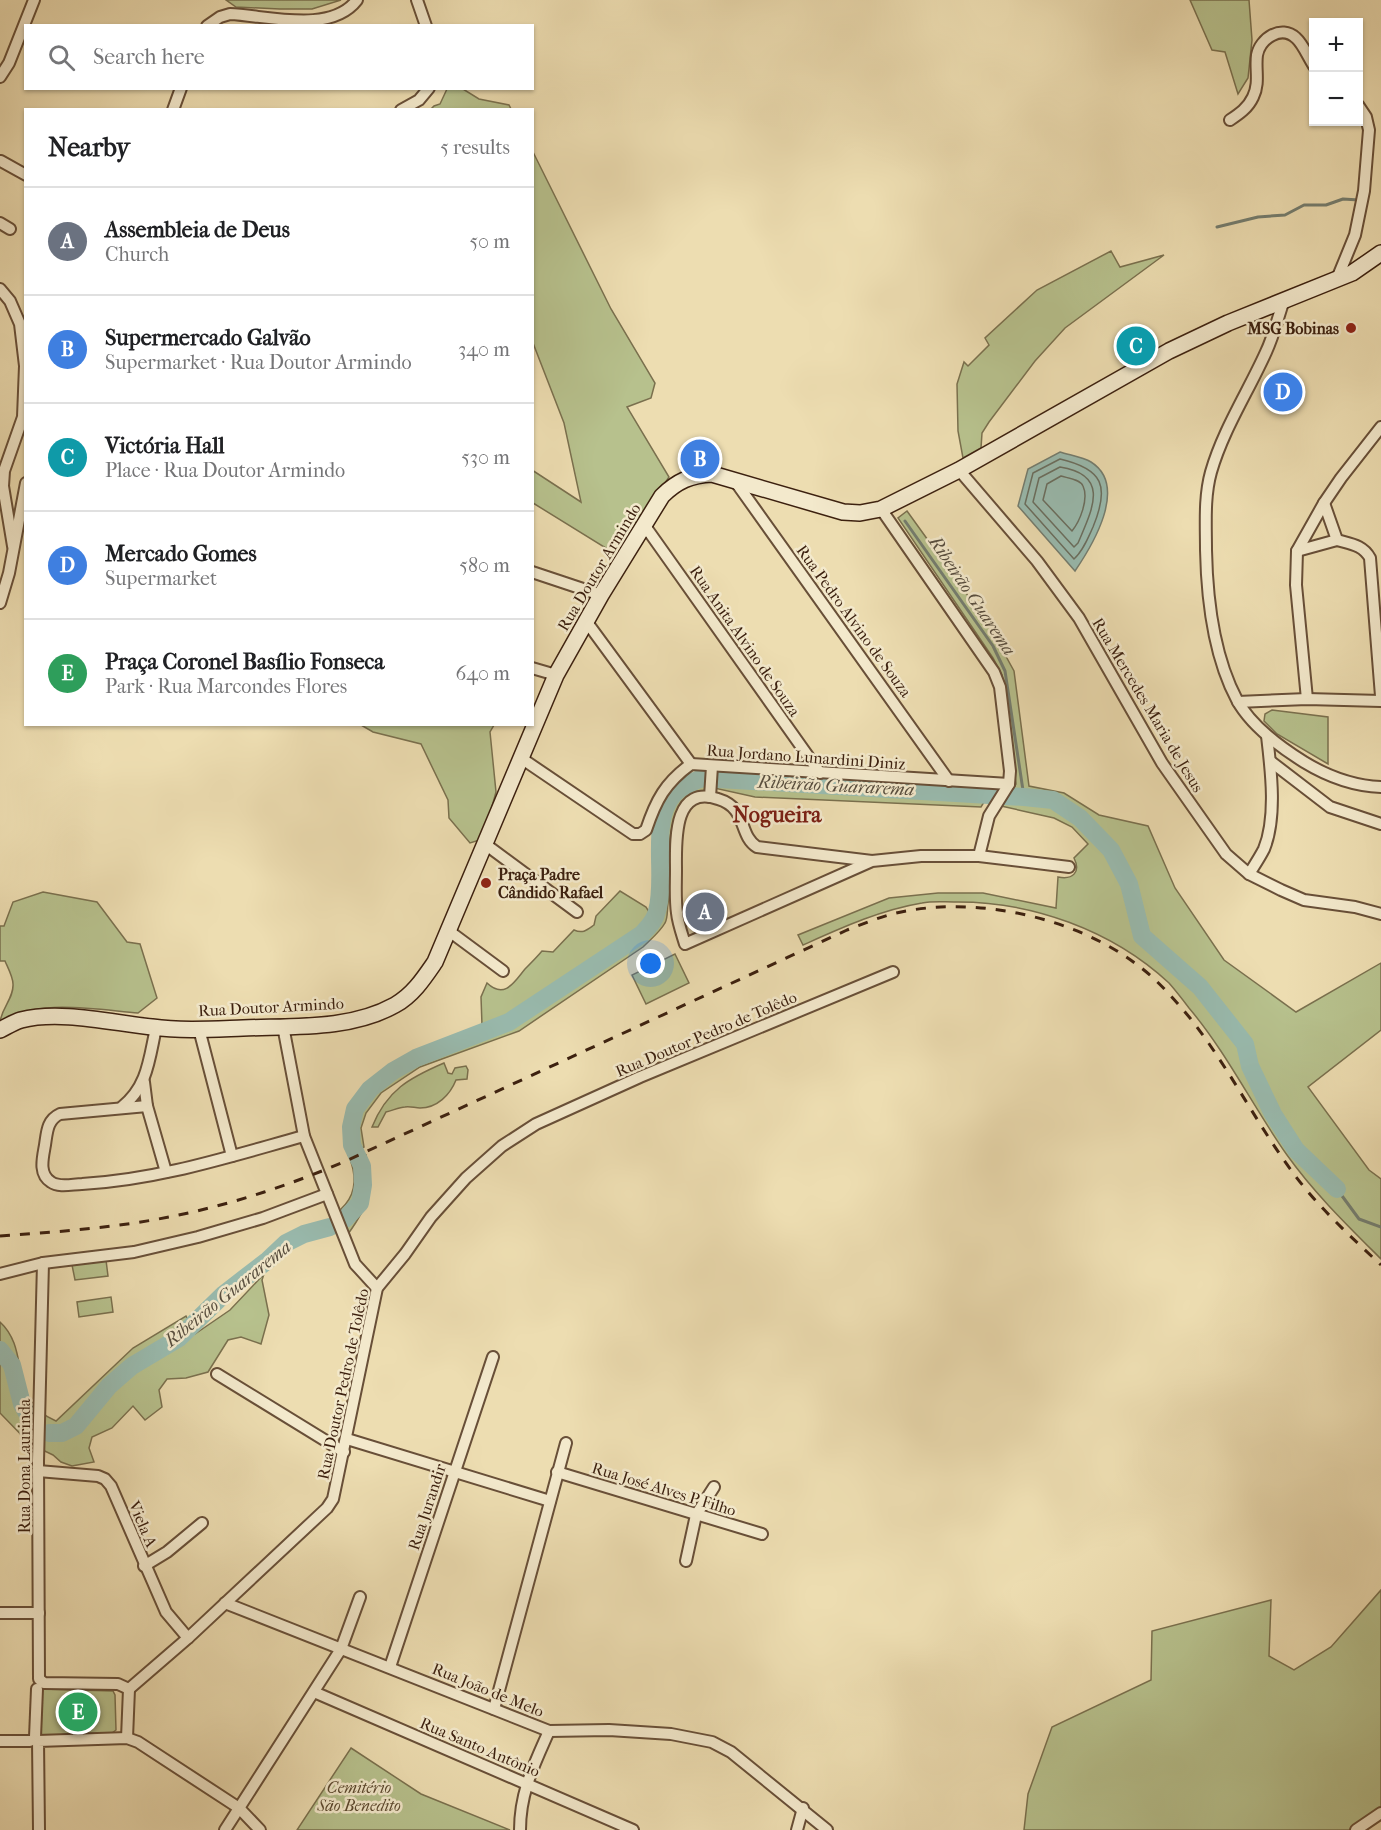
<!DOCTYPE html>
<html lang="en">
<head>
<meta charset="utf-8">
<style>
	:root { --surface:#fff; --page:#f6f6f6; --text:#202124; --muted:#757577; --line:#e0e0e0; --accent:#0f766e }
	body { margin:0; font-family:"IM FELL French Canon",serif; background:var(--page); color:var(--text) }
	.controls { position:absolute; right:18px; top:18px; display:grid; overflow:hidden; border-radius:0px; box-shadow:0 2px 4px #0004 }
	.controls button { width:54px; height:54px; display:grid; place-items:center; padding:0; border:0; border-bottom:2px solid var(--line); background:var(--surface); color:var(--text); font:30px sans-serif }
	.you { position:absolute; left:651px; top:964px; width:21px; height:21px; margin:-15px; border:4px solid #fff; border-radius:50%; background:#1a73e8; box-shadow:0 0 0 9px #1a73e833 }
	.badge { display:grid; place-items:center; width:39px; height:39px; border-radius:50%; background:var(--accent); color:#fff; font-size:20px; font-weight:700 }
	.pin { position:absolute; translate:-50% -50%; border:3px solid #fff; box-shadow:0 2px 6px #0006 }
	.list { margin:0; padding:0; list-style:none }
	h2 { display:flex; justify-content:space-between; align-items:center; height:78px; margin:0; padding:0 24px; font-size:26px }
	h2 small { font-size:20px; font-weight:400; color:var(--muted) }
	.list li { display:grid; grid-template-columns:39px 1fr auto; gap:18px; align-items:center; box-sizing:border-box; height:108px; padding:0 24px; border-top:2px solid var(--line) }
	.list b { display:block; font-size:22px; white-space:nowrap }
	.list p { margin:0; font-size:20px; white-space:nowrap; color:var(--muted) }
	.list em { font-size:20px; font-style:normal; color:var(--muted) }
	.icon { flex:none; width:33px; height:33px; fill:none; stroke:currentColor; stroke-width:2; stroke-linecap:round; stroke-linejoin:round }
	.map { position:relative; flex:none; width:1381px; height:1830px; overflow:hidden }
	.search { position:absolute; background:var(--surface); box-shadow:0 2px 4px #0004; left:24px; top:24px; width:510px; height:66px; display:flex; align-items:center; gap:15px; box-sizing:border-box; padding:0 21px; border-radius:0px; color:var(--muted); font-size:22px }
	.panel { position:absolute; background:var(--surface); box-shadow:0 2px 4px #0004; left:24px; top:108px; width:510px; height:618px; border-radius:0px }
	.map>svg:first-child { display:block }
	.green { fill:#b7c18d; stroke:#7a704e; stroke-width:1.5 }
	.water { fill:#99bbaf; stroke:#747d6f; stroke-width:1.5 }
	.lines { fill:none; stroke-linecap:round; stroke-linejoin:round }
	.shore { stroke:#6a6e5f; stroke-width:1.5 }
	.stream { stroke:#747d6f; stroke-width:3 }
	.river { stroke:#99bbaf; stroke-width:18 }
	.street-casing { stroke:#684f38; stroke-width:14 }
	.secondary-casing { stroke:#3c200f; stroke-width:18 }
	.street { stroke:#f3e9cc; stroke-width:10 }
	.secondary { stroke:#f3e9cc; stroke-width:15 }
	.rail { stroke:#3c200f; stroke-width:3; stroke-dasharray:10 10; stroke-linecap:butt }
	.poi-dot { fill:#8f2418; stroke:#f3e9cc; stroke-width:2 }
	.labels { text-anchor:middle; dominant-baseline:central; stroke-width:5; stroke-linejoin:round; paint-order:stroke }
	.poi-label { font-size:16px; font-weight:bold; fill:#3c200f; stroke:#f3e9cc; text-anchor:end }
	.street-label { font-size:16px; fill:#3c200f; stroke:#f3e9cc }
	.park-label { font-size:16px; font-style:italic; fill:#5b482e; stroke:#f3e9cc }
	.water-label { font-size:18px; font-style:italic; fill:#584e3f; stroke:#f3e9cc }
	.district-label { font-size:22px; font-weight:bold; fill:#7a1f14; stroke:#f3e9cc }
</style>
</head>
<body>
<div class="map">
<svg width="1381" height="1830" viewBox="0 0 1381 1830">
	<rect width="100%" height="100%" fill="#edddb1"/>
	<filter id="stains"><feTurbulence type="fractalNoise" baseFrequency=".00333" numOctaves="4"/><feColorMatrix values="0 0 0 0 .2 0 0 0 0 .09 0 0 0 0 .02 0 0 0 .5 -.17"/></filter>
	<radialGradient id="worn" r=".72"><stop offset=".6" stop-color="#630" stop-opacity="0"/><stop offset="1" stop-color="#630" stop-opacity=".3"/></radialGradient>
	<!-- green -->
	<g class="green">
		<polygon points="226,0 341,0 312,9 280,9 236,7"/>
		<polygon points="1190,0 1249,0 1252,40 1248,78 1238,94 1225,52 1212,50"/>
		<polygon points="447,89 463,89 479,99 509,105 511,109 431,109 434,106 440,104"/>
		<polygon points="533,152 611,309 655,383 651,398 627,407 669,477 617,555 533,503 532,470 581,502 564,423 533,343"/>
		<polygon points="1111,251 1120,267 1164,255 1065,328 1035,361 989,422 982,433 981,448 963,458 958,431 957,384 964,362 968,366 989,345 985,338 1037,290"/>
		<path d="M907,511L987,622L1014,671L1029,786L1064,793L1099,815L1148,826L1175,888L1224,960L1296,1012L1381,963V1030L1308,1087L1369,1170L1381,1179V1259C1348,1226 1314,1193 1287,1155C1253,1107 1227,1053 1189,1008C1183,1000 1176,991 1169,983C1112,930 1031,901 954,902C943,902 932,901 922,903C880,910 841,928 803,945L798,935L889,898L938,893H983L1056,908L1058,877C1073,880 1081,872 1074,858L1088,844L1072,827L1054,818L1001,806L1016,784L1002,675L993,658L898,518Z"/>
		<polygon points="1272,710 1328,717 1328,764 1277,734 1264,721 1265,714"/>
		<polygon points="361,725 494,725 490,732 496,792 483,839 470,843 449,818 448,800 421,744 373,732"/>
		<path d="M706,771V790C656,805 673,864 668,904C667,910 668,918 665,923C660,932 650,940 643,947L519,1031L420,1067L381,1093L366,1113L361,1128L364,1147L348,1155C347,1139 345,1119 352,1104C375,1059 439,1042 482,1025L481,997L487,983C505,1000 515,981 525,969C531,963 537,957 542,951L553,952L574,930C583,934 587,930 594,925L596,916L620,891L646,907L649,912C661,870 639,826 670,790C681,778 690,774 706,771Z"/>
		<polygon points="714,772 992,789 981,807 755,797 714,788"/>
		<path d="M43,892L97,902L127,942L140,944L157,998L138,1013C99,1010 32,997 0,1024C0,1009 14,999 13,984C13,977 8,968 5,961H0V926H4L13,902Z"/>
		<polygon points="675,954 689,983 646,1004 632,975"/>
		<path d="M444,1063L448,1073L452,1074L455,1068L466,1066L468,1070L467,1079L456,1080C450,1095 437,1108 420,1108C415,1108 410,1106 405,1107C399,1107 392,1111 386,1112L378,1127H372C387,1090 409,1078 444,1063Z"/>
		<path d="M366,1155C374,1190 369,1205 348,1234L341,1209C355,1196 357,1180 351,1162Z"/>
		<polygon points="106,1260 108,1276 75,1280 72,1265"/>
		<path d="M264,1274L262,1280L269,1315L261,1344L241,1337L228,1340L208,1372L186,1378L167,1379L159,1390L162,1407L145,1420L133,1406L112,1428L92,1437L89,1448L94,1462L72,1466L61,1462L53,1455L30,1444L0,1413V1322C32,1351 6,1400 56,1421L133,1348L186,1316L195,1334L230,1310Z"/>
		<polygon points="111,1297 113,1312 79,1317 77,1302"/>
		<polygon points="1381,1590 1381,1813 1356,1830 1024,1830 1028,1794 1052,1727 1151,1680 1152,1631 1271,1600 1269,1656 1294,1670 1331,1647"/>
		<polygon points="42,1689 113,1691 115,1695 116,1730 112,1733 41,1736"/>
		<polygon points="351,1748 421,1794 510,1830 297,1830"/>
	</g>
	<!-- water -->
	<path class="water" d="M1060,452C1069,455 1083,457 1091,462C1129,486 1092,546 1075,571L1018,506L1028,469Z"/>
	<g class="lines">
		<!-- shore -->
		<g class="shore">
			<path d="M1060,459C1103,469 1110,486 1093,527C1088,538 1083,551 1074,559L1025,504L1033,473Z"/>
			<path d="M1060,467C1111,475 1092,510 1078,543L1074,547L1033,502L1039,478Z"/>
			<path d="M1061,476C1067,478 1080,479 1083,486C1089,499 1080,521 1072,531L1043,500L1047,484Z"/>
		</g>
		<!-- stream -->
		<g class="stream">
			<polyline points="1217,227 1258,217 1285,215 1304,205 1326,205 1343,199 1359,200"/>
			<polyline points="905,521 993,646 1005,671 1024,797"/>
			<polyline points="1337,1189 1359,1219 1381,1227"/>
		</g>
		<!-- river -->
		<g class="river">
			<path d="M345,1219L360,1203L363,1185L362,1166L352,1145L351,1127L355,1109L370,1089L393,1071L416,1058L509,1022L642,934C648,927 655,921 657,911C667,877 649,821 674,794C681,786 693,782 702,778L1024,797L1053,800L1080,818L1111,850L1129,884L1142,936L1200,987L1245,1044L1250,1066L1273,1114L1296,1150L1337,1189"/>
			<polyline points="0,1350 12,1365 22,1404 29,1417"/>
			<polyline points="49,1433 62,1433 76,1426 109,1386 132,1366 179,1338 224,1294 268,1260 286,1243 304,1234 330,1227"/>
		</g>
		<defs>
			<g id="street">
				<polyline points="417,0 426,26"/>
				<path d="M207,26L220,17L230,14C269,16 331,34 357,0"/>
				<polyline points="0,77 9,63 34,0"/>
				<polyline points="173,110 181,88"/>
				<polyline points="401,110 419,100 429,88"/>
				<path d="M1230,120C1239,114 1248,108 1253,97C1260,83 1255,69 1257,55C1260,39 1281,24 1296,38C1303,44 1308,57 1314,66"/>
				<polyline points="1,161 26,175"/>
				<polyline points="0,223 10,229"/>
				<polyline points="1337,279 1355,235 1364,191 1369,130 1366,117 1358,105"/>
				<polyline points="0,289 10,301 20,324 25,366 23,417 4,471 3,486 13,546"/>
				<path d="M1284,300C1278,317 1274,335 1266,352C1248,392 1223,430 1211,472C1204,497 1206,524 1206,550C1207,600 1213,655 1237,700C1251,726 1280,747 1304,762C1327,776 1354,786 1381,787"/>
				<polyline points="959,470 1037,561 1079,618 1162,763 1226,854 1249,874 1281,890 1304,900 1355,907 1381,914"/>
				<polyline points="735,481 949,781"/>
				<path d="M1324,503L1337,540C1351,544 1363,545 1370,558L1381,696"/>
				<polyline points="881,509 994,672 1000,687 1010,771 1009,784 989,816 979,856"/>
				<polyline points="645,526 820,773"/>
				<polyline points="1297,551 1337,540"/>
				<polyline points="532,572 601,595"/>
				<polyline points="0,603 9,573 26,483"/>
				<polyline points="586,621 691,764"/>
				<polyline points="532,668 556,675"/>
				<polyline points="1307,699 1296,585 1297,551 1324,503 1341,478 1381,427"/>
				<polyline points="1238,702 1307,699 1381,701"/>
				<path d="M521,758L633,834H640L646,830C656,800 665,783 691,764L1009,784"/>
				<polyline points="1270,761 1330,807 1381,824"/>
				<polyline points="710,797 712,766"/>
				<polyline points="485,844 577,912"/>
				<path d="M872,861L757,847C738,835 748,808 718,799C672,784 676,843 676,871C676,885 675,899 677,913C678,923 682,934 685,944L872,861L921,856H979L1069,867"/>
				<path d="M1249,874C1254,866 1260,857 1264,849C1277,817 1271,770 1267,736"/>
				<polyline points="449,931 503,971"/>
				<polyline points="283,1026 304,1136 355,1264 377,1288"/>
				<polyline points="199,1029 232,1156"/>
				<polyline points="144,1082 147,1106 166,1172"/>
				<path d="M147,1106L60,1114C47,1120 47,1132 45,1145C43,1157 38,1174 51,1182C59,1188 73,1184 82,1184C158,1180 231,1156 304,1136"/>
				<path d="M122,1107C148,1086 149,1059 156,1028"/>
				<polyline points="43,1263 38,1461 39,1679 44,1683 118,1684 129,1689"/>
				<polyline points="0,1274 43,1263 134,1252 198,1237 263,1218 327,1194"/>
				<polyline points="217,1374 344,1452"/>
				<polyline points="347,1439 550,1501"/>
				<polyline points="38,1471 98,1476 105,1479 111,1486 166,1612 188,1638"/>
				<polyline points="557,1472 762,1534"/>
				<polyline points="686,1561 696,1515 714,1487"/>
				<polyline points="144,1566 167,1552 202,1523"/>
				<polyline points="225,1603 549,1731 609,1730 671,1734 712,1742 731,1752 827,1830"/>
				<polyline points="0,1613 39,1613"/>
				<polyline points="390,1667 493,1357"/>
				<polyline points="129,1689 188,1638 327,1508 333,1499 377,1288 405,1254 431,1217 466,1178 502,1146 536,1124 640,1077 893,972"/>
				<polyline points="314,1692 633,1830"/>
				<polyline points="494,1709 566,1443"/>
				<polyline points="35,1737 37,1689"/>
				<polyline points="127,1738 129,1689"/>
				<polyline points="0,1741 30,1741"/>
				<polyline points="39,1830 38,1741 127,1738 138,1742 239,1808 260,1830"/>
				<polyline points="225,1830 341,1649 360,1597"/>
				<path d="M520,1830C520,1792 534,1765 549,1731"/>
				<polyline points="797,1830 803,1808"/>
				<polyline points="1356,1830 1381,1813"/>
			</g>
			<path id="secondary" d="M0,1030C6,1027 14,1022 21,1020C60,1010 112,1023 152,1027C182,1031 213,1029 243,1028C294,1026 350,1030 395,1005C413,995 424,978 435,962L556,675L601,595L662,496C677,481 691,475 712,474L843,512L860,513L881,509L959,470L1169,351L1228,323L1352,273L1381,253"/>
		</defs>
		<!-- street casing -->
		<use href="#street" class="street-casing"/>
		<!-- secondary casing -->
		<use href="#secondary" class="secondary-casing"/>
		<!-- street -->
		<use href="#street" class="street"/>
		<!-- secondary -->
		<use href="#secondary" class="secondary"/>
		<!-- rail -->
		<path class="rail" d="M0,1236C56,1232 113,1228 169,1217C230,1205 291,1185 348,1160L847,930C868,922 889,913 912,910C984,898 1077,919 1136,964C1157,979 1174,999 1190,1018C1228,1066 1255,1121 1291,1170C1316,1205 1350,1236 1381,1265"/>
	</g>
	<!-- markers -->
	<g class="poi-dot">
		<circle cx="1351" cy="328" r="6"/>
		<circle cx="486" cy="883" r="6"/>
	</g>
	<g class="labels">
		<!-- poi labels -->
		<g class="poi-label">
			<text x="1339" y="328">MSG Bobinas</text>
			<text x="498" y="874" text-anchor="start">Praça Padre<tspan x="498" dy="18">Cândido Rafael</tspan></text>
		</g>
		<!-- street labels -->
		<g class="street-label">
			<text transform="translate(599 567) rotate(-59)">Rua Doutor Armindo</text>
			<text transform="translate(854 621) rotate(54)">Rua Pedro Alvino de Souza</text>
			<text transform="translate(745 641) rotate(55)">Rua Anita Alvino de Souza</text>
			<text transform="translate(1148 705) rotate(59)">Rua Mercedes Maria de Jesus</text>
			<text transform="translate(806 757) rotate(4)">Rua Jordano Lunardini Diniz</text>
			<text transform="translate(271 1007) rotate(-3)">Rua Doutor Armindo</text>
			<text transform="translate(706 1034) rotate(-23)">Rua Doutor Pedro de Tolêdo</text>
			<text transform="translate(343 1384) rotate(-78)">Rua Doutor Pedro de Tolêdo</text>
			<text transform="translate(24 1466) rotate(-90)">Rua Dona Laurinda</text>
			<text transform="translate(664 1489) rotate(17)">Rua José Alves P Filho</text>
			<text transform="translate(427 1507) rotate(-72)">Rua Jurandir</text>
			<text transform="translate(143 1524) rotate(67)">Viela A</text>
			<text transform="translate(488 1690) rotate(22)">Rua João de Melo</text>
			<text transform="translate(480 1747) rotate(23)">Rua Santo Antônio</text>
		</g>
		<!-- park labels -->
		<g class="park-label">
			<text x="359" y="1787">Cemitério<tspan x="359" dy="18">São Benedito</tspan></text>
		</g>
		<!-- water labels -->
		<g class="water-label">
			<text transform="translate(972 596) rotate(56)">Ribeirão Guarema</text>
			<text transform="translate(836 786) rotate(3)">Ribeirão Guararema</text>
			<text transform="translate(228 1294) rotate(-39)">Ribeirão Guararema</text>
		</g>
		<!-- district labels -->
		<g class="district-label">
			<text x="777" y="815">Nogueira</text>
		</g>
	</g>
	<rect width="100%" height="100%" filter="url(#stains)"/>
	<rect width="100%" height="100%" fill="url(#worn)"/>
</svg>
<div class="controls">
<button>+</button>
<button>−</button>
</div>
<div class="you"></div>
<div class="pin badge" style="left:705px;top:912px;background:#6b7280">A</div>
<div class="pin badge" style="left:700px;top:459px;background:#3f7fe0">B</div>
<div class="pin badge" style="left:1136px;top:346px;background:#0f9aa8">C</div>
<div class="pin badge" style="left:1283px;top:392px;background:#3f7fe0">D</div>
<div class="pin badge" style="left:78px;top:1712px;background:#2e9e5b">E</div>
<div class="search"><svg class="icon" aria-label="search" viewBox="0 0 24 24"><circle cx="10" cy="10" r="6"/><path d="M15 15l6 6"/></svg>Search here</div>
<section class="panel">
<h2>Nearby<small>5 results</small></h2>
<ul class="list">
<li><span class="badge" style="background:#6b7280">A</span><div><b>Assembleia de Deus</b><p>Church</p></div><em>50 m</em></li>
<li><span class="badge" style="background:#3f7fe0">B</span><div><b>Supermercado Galvão</b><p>Supermarket · Rua Doutor Armindo</p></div><em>340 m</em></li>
<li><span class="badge" style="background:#0f9aa8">C</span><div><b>Victória Hall</b><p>Place · Rua Doutor Armindo</p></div><em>530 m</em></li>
<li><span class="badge" style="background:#3f7fe0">D</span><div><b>Mercado Gomes</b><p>Supermarket</p></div><em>580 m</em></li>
<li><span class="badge" style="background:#2e9e5b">E</span><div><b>Praça Coronel Basílio Fonseca</b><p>Park · Rua Marcondes Flores</p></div><em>640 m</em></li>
</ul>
</section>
</div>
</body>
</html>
